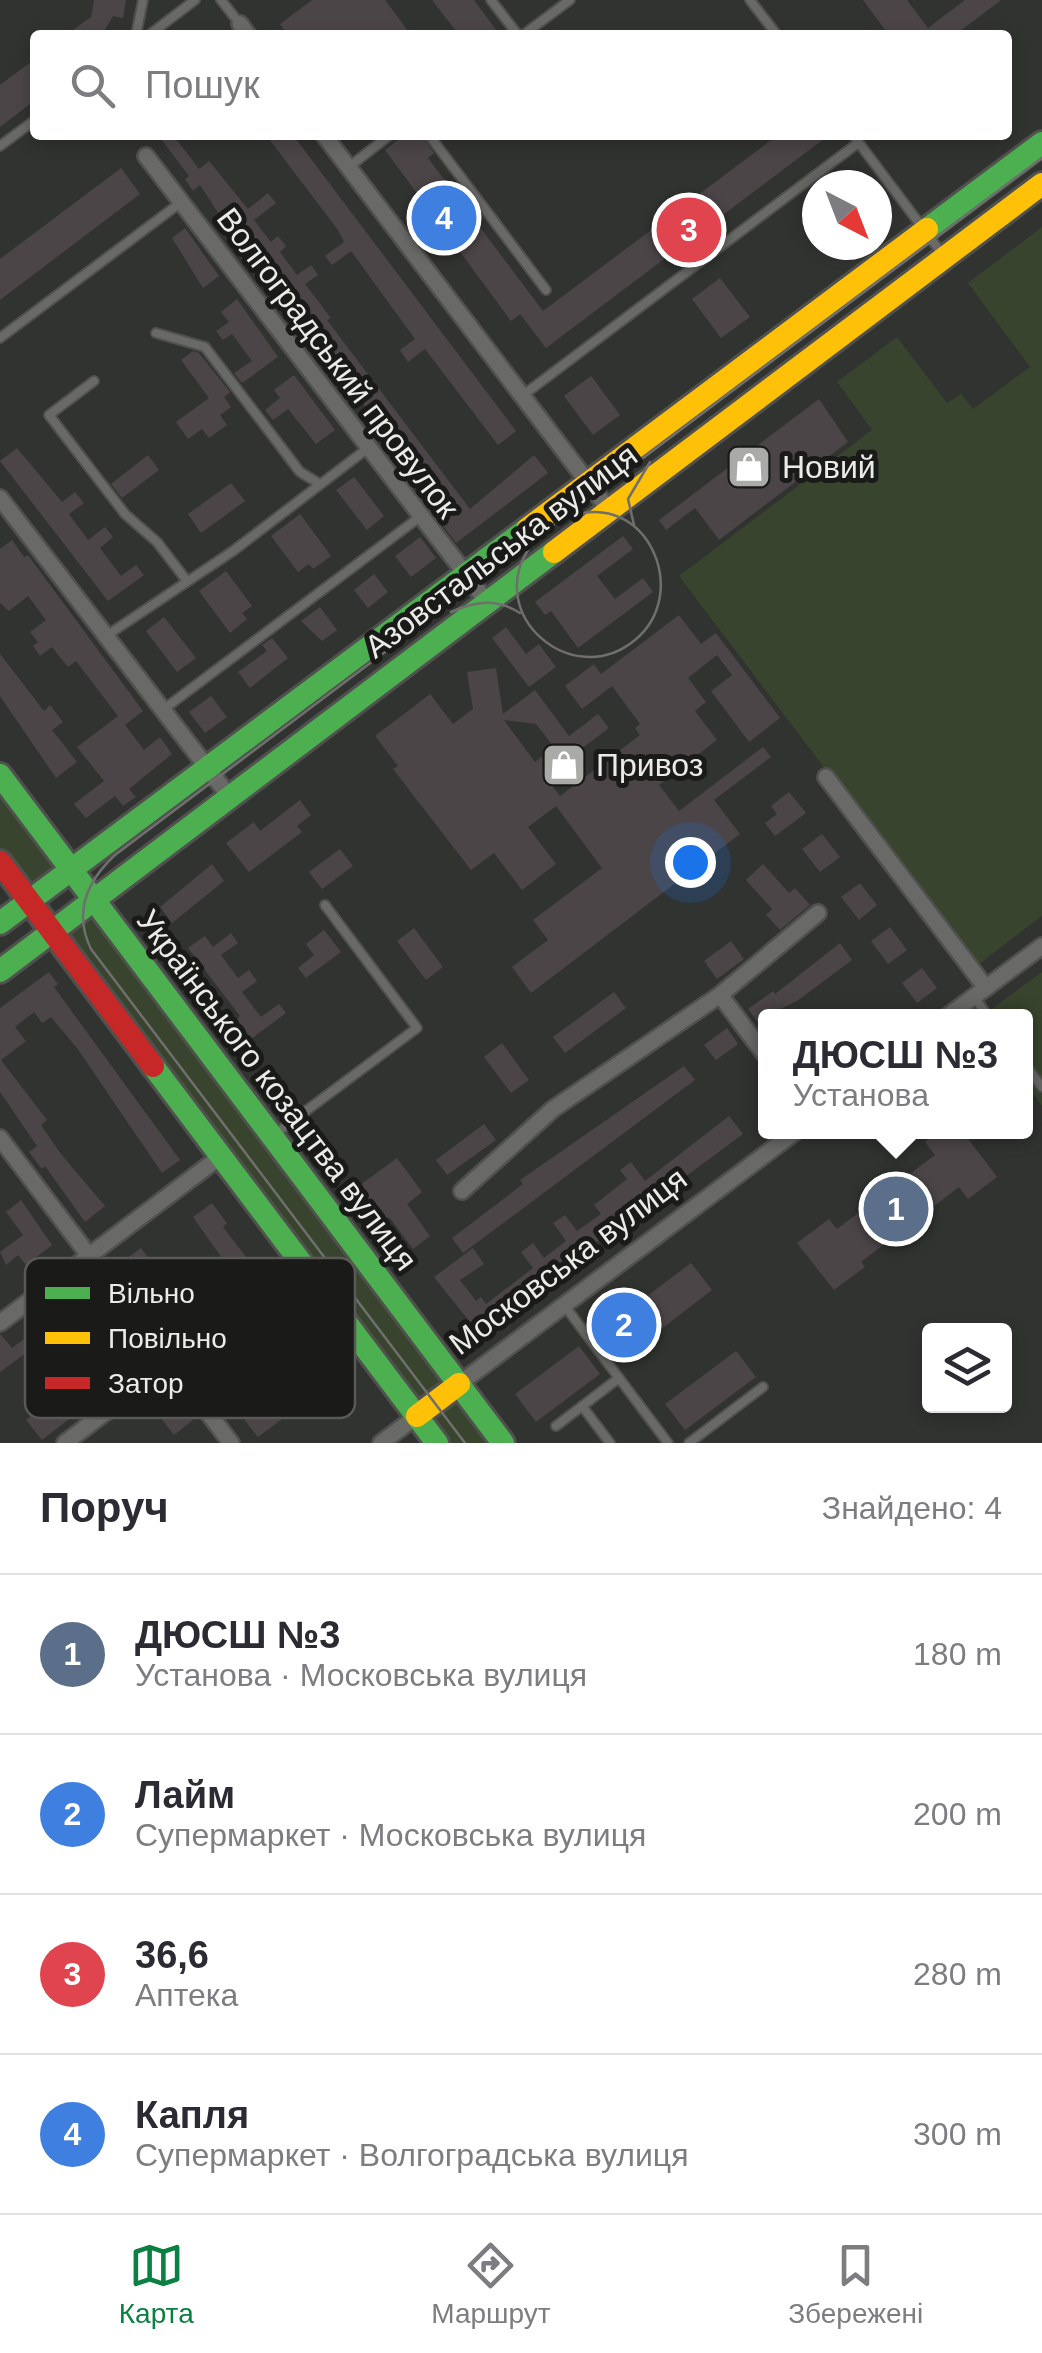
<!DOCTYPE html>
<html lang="uk">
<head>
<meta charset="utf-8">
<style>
	:root { --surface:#fff; --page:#f2f2f3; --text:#2b2b33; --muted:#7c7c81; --line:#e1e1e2; --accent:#0b8043 }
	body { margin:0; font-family:Helvetica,sans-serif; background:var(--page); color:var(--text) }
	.controls { position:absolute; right:30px; bottom:30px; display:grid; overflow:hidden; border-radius:10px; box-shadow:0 5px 15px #0003 }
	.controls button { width:90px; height:90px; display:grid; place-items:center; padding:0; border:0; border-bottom:2px solid var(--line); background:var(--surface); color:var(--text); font:50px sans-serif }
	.compass { position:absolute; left:802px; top:170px; width:90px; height:90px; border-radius:50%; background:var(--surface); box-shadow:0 5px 15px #0003; rotate:138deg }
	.you { position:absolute; left:690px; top:862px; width:35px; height:35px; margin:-25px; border:8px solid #fff; border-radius:50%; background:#1a73e8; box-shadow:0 0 0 15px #1a73e833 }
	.badge { display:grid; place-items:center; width:65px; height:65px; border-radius:50%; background:var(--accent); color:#fff; font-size:32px; font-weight:700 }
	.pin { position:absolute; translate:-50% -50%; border:5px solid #fff; box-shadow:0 2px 10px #0006 }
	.popup { position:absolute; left:758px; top:1009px; width:275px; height:130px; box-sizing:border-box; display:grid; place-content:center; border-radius:10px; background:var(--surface); filter:drop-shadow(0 2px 8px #0005); font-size:32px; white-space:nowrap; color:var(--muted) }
	.popup b { font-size:38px; color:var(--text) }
	.popup::after { content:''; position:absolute; left:50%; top:100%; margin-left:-20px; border:20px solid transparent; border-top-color:var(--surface) }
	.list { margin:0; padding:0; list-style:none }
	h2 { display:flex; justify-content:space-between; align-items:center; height:130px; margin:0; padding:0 40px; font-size:42px }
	h2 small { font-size:32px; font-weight:400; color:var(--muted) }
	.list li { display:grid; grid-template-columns:65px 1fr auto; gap:30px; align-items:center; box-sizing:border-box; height:160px; padding:0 40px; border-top:2px solid var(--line) }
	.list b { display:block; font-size:38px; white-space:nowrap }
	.list p { margin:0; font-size:32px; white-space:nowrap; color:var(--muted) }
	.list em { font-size:32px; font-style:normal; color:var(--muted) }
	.icon { flex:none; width:55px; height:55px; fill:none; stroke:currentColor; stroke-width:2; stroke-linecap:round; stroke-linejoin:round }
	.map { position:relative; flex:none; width:1042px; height:1443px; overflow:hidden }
	.search { position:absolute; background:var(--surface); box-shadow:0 5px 15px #0003; left:30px; right:30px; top:30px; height:110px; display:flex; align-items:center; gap:25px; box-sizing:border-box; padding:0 35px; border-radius:10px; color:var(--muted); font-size:38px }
	.sheet { height:770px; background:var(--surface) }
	nav { display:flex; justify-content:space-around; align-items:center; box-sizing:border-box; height:140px; border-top:2px solid var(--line); background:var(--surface); font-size:28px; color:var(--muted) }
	nav a { display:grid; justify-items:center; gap:5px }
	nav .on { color:var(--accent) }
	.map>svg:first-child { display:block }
	.green { fill:#38442d }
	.building { fill:#4b4547; fill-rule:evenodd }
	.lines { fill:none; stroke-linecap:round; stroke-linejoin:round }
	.lane-casing { stroke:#50514f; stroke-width:12 }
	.street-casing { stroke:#50514f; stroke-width:20 }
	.fast-casing { stroke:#50514f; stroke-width:28 }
	.slow-casing { stroke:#50514f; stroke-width:28 }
	.jam-casing { stroke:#50514f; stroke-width:28 }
	.lane { stroke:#696a68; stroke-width:8 }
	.street { stroke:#696a68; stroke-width:15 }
	.fast { stroke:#4caf50; stroke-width:22 }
	.slow { stroke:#ffc107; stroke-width:22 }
	.jam { stroke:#c62828; stroke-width:22 }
	.tram { stroke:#6f6f6e; stroke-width:2.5 }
	.labels { text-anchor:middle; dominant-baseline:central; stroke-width:10; stroke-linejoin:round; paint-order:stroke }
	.street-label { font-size:32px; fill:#ebece9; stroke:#1a1b19 }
	.poi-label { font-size:32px; fill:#ebece9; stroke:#1a1b19; text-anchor:start }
	.key { fill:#1a1b19; stroke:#595a57; stroke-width:2.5 }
	.key-label { font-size:28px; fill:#ebece9 }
</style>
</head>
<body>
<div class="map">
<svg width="1042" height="1443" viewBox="0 0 1042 1443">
	<rect width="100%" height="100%" fill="#313330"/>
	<!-- green -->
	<g class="green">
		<polygon points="1042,227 1042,916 975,967 679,576 872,430 837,382 897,337 947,403 961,394 973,409 1030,367 968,283"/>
		<polygon points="0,783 65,870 30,893 0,854"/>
		<polygon points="93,907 452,1383 417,1409 59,933"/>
		<polygon points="1042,972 1042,1106 1026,1084 1026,1016 982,1016"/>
		<polygon points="458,1391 497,1443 443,1443 424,1417"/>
	</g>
	<!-- building -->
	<g class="building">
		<polygon points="94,0 126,0 123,18 113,16 102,35 66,35 91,17"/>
		<polygon points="312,0 385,0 411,35 288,35 280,24"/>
		<polygon points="432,0 474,0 500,35 459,35"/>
		<polygon points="863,0 907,0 928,28 965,0 1001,0 955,35 889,35"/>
		<polygon points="35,59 35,100 0,127 0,85"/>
		<polygon points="158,135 173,135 199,169 209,161 248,209 268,193 276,203 254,220 271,242 278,236 286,246 280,252 297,275 311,265 318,275 305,284 331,318 327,320 470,509 534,455 548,473 456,543 440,522 453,512 438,492 430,498 343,375 239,245 200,185 193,191 185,179 189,176"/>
		<polygon points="266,135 293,135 516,431 498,445 425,349 408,362 400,350 415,339 351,251 332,265 325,256 344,242 338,230"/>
		<polygon points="404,135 422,135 434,153 428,158 543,311 778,135 829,135 546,348 520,314 511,321 385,150"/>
		<polygon points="121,168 140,194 0,300 0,259"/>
		<polygon points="185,228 219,276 203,288 172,238"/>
		<polygon points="720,278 750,317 721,338 692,299"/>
		<polygon points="237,299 278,357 242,383 234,373 252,361 232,334 223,340 216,331 229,322 221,312"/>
		<polygon points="193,351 199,353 230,392 224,397 231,407 220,415 227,425 209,438 202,429 188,439 176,422 209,398 181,360"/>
		<polygon points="294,375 335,430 316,444 288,409 273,420 265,410 280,398 274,390"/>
		<polygon points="591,376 620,415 593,435 564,396"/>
		<polygon points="819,399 848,442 719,540 695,508 666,530 659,520"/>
		<polygon points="17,448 62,502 75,492 84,503 69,514 88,540 105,527 113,537 100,548 121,576 136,565 144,575 108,601 0,461"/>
		<polygon points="148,455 159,470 122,498 111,484"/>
		<polygon points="354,477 384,516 367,530 336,490"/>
		<polygon points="231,483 245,501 201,533 188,514"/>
		<polygon points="300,514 331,556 313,569 309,564 298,572 271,536"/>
		<polygon points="623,536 633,549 597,576 615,599 643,578 653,592 578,648 551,611 545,615 535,602"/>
		<polygon points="420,537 436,558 411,577 395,556"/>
		<polygon points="12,540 24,557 28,555 143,711 125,725 144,750 160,737 172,754 129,789 136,797 123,806 115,796 86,818 74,804 104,781 77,747 118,716 76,661 68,667 52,647 40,656 33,646 38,642 30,632 46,620 28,596 9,611 0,603 0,549"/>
		<polygon points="226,571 252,606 242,613 247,619 230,633 199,591"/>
		<polygon points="374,574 388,592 368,608 354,590"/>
		<polygon points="320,607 337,630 322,641 301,621"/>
		<path d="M679,615L701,644L716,633L780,718L749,742L711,691L732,675L717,655L688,678L706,702L695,711L717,740L659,785L679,811L763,747L771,757L714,800L740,834L531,993L512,967L548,940L533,920L602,868L556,806L528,827L556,864L522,890L494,853L471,870L393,769L398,766L375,736L430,694L453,724L473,709L467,672L496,668L503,714L535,690L569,736L598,714L609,728L545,776L560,796L640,735L635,728L640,724L612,686L582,709L565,686L594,664L601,674ZM504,720L536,724L554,747L535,762Z"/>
		<polygon points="164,617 196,658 177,672 146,631"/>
		<polygon points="506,627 526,654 539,644 556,667 529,687 492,638"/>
		<polygon points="272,638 288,658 250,688 238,672 267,651 262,645"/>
		<polygon points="0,654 44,711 50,705 63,722 52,730 77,762 56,778 0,696"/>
		<polygon points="211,696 227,717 205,733 189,712"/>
		<polygon points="789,792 806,813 775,836 765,823 777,814 771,806"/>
		<polygon points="300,800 311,815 297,826 302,832 249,872 226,843 254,822 260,831"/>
		<polygon points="822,834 840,857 820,872 802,849"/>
		<polygon points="340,849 353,866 322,889 309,872"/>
		<polygon points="212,864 224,881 172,923 160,907"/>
		<polygon points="763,864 789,893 795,888 810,905 780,930 766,915 772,909 746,880"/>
		<polygon points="860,883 877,905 859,920 841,897"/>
		<polygon points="890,927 907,950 888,964 871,941"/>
		<polygon points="414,928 443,967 426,980 397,941"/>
		<polygon points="324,930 341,952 306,978 298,968 314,955 306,944"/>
		<polygon points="231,933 238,943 221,955 238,978 249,970 257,981 242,992 261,1017 279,1004 286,1013 251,1039 237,1019 240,1016 188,948 205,936 213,947"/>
		<polygon points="731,941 744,959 717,979 704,961"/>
		<polygon points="840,943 852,960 797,1001 766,1016 760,1025 748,1009 773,991 775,994"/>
		<polygon points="922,968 937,988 917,1003 902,983"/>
		<polygon points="49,972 58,984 54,987 180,1160 162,1173 77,1048 51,1017 42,1023 34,1012 15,1027 26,1041 1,1060 47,1120 41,1125 61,1154 105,1206 85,1222 45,1166 42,1169 29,1152 37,1146 0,1092 0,1008"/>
		<polygon points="614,992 626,1008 565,1053 553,1037"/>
		<polygon points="727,1028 738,1044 716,1060 704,1045"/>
		<polygon points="502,1043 529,1080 511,1093 484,1057"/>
		<polygon points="684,1066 695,1080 463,1253 452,1238 523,1184 520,1180"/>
		<polygon points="729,1116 743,1134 477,1331 434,1277 473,1248 484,1264 460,1280 476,1301 481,1297 486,1304 533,1268 521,1252 533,1243 544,1258 566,1241 553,1223 565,1215 577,1231 601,1214 594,1205 627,1179 620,1170 631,1162 645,1181"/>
		<polygon points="484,1124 496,1140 447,1175 436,1160"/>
		<polygon points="938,1132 963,1132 997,1177 968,1199 959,1187 861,1262 865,1267 834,1290 797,1243 829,1219 837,1229 935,1155 925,1142"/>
		<polygon points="397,1158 422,1192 407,1204 430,1236 413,1249 389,1217 378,1226 352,1191"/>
		<polygon points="21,1200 52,1245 26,1265 18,1255 6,1265 0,1252 23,1235 6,1212"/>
		<polygon points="212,1203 227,1223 223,1227 271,1289 240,1312 232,1302 246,1292 228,1269 214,1279 208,1269 222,1258 193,1217"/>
		<polygon points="141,1248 152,1263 130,1280 119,1264"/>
		<polygon points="691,1263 712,1290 626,1356 605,1328"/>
		<polygon points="181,1283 190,1294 174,1306 222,1368 206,1380 145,1298 159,1287 165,1295"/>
		<polygon points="90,1288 108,1313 93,1323 86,1313 74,1318 0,1372 0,1334 12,1348 40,1327 36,1321 47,1313 50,1317"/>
		<polygon points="289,1304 344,1373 328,1386 286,1330 276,1337 265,1323"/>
		<polygon points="579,1346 600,1374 536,1422 515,1394"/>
		<polygon points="131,1347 143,1362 120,1380 108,1365"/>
		<polygon points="736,1351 756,1377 685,1430 665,1404"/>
		<polygon points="280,1390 289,1403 276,1412 282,1419 258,1437 243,1418"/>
		<polygon points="53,1399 69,1419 42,1440 26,1420"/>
		<polygon points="176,1399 193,1420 174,1435 157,1413"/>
	</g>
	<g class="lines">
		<defs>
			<g id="lane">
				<polyline points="221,0 240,24"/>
				<polyline points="491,0 518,35"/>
				<polyline points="750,0 777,35"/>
				<polyline points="136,35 143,0"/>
				<polyline points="149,35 195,0"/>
				<polyline points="523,35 570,0"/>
				<polyline points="429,135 546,290"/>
				<polyline points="853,135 943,255"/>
				<polyline points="0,146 35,120"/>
				<polyline points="350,166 390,135"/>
				<polyline points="156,333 205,347 300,472 320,484"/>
				<polyline points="0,338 180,203"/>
				<polyline points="94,381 49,415 125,514 157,542 187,581"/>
				<polyline points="522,396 858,143"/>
				<polyline points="106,636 233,551 368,448"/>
				<polyline points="164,709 421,516"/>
				<polyline points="974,997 988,1016"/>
				<polyline points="1026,1066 1042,1087"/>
				<polyline points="275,1134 417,1028 325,905"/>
				<polyline points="564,1305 668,1443"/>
				<polyline points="582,1406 610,1443"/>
				<polyline points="556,1426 619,1378"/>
				<polyline points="689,1443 763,1387"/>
			</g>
			<g id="street">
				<polyline points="240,24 248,35"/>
				<polyline points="324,135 609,510"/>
				<polyline points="146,156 487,602"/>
				<polyline points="0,498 229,796"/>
				<polyline points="826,777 986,988"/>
				<polyline points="720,995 766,1056"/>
				<polyline points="948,1016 1042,946"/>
				<polyline points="0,1138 231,1443"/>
				<polyline points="462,1191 553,1109 720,995 818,913"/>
				<polyline points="0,1323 221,1156"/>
				<polyline points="459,1384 795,1132"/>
				<polyline points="65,1443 170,1363"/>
				<polyline points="381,1443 417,1416"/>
			</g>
			<g id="fast">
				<polyline points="927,229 1042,143"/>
				<polyline points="0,775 503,1443"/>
				<polyline points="0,923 528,528"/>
				<polyline points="0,971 554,552"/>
				<polyline points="153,1066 437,1443"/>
			</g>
			<g id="slow">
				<polyline points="528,528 927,229"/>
				<polyline points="554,552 1042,184"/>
				<polyline points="417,1416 459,1384"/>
			</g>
			<polyline id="jam" points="0,862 153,1066"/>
		</defs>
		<!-- lane casing -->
		<use href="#lane" class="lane-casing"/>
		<!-- street casing -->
		<use href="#street" class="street-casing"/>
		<!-- fast casing -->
		<use href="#fast" class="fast-casing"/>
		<!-- slow casing -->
		<use href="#slow" class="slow-casing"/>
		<!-- jam casing -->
		<use href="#jam" class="jam-casing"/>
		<!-- lane -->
		<use href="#lane" class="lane"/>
		<!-- street -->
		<use href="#street" class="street"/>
		<!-- fast -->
		<use href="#fast" class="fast"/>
		<!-- slow -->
		<use href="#slow" class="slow"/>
		<!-- jam -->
		<use href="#jam" class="jam"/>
		<!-- tram -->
		<g class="tram">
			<polyline points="634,525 628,499 650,462"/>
			<path d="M530,547C483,614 572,692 635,640C692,593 647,491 572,516"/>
			<path d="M451,612C476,601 496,598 520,613"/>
			<path d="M465,1443L91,949C73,912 87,881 115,855L1042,158"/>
		</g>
	</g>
	<!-- icons -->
	<defs>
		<symbol id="shop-square" viewBox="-11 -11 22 22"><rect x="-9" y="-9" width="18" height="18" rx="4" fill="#aaaba8" stroke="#1a1b19"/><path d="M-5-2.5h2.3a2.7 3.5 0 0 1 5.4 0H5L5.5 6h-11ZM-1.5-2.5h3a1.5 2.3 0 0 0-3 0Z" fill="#fff"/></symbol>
	</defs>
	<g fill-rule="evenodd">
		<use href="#shop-square" x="724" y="442" width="50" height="50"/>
		<use href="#shop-square" x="539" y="740" width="50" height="50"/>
	</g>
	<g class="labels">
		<!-- street labels -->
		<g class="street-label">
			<text transform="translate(338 363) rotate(53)">Волгоградський провулок</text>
			<text transform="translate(501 551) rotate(-37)">Азовстальська вулиця</text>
			<text transform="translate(277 1090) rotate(53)">Українського козацтва вулиця</text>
			<text transform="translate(568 1261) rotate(-37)">Московська вулиця</text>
		</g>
		<!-- poi labels -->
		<g class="poi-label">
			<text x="782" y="467">Новий</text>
			<text x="596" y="765">Привоз</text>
		</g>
	</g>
	<!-- legend -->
	<rect x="25" y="1258" width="330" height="160" rx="15" class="key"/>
	<rect x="45" y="1287" width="45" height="12" fill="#4caf50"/>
	<rect x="45" y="1332" width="45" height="12" fill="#ffc107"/>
	<rect x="45" y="1377" width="45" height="12" fill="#c62828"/>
	<g class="key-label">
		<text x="108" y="1303">Вільно</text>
		<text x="108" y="1348">Повільно</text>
		<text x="108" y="1393">Затор</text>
	</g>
</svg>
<div class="controls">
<button><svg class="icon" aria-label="layers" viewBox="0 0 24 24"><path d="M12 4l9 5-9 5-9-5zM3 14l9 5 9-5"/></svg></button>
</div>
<svg class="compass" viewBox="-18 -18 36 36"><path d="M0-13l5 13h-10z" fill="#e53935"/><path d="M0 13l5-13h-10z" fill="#7c7c81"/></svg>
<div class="you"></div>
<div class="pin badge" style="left:896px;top:1209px;background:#5c6f8a">1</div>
<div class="popup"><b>ДЮСШ №3</b>Установа</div>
<div class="pin badge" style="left:624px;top:1325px;background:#3f7fe0">2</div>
<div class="pin badge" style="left:689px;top:230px;background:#e0444e">3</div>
<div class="pin badge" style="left:444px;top:218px;background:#3f7fe0">4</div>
<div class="search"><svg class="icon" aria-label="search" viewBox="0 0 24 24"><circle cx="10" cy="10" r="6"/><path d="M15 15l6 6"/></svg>Пошук</div>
</div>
<section class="sheet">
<h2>Поруч<small>Знайдено: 4</small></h2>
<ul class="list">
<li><span class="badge" style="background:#5c6f8a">1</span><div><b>ДЮСШ №3</b><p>Установа · Московська вулиця</p></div><em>180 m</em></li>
<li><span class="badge" style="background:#3f7fe0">2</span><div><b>Лайм</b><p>Супермаркет · Московська вулиця</p></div><em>200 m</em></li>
<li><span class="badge" style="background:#e0444e">3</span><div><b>36,6</b><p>Аптека</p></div><em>280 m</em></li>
<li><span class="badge" style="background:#3f7fe0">4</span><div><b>Капля</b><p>Супермаркет · Волгоградська вулиця</p></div><em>300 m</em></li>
</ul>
</section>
<nav>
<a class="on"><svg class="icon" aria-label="map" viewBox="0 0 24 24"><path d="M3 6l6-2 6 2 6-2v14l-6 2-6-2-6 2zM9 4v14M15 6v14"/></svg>Карта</a>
<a><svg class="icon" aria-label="directions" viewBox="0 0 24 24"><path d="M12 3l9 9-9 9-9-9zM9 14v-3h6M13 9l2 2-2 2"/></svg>Маршрут</a>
<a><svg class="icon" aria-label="saved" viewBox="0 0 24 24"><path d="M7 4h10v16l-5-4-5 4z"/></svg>Збережені</a>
</nav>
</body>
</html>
